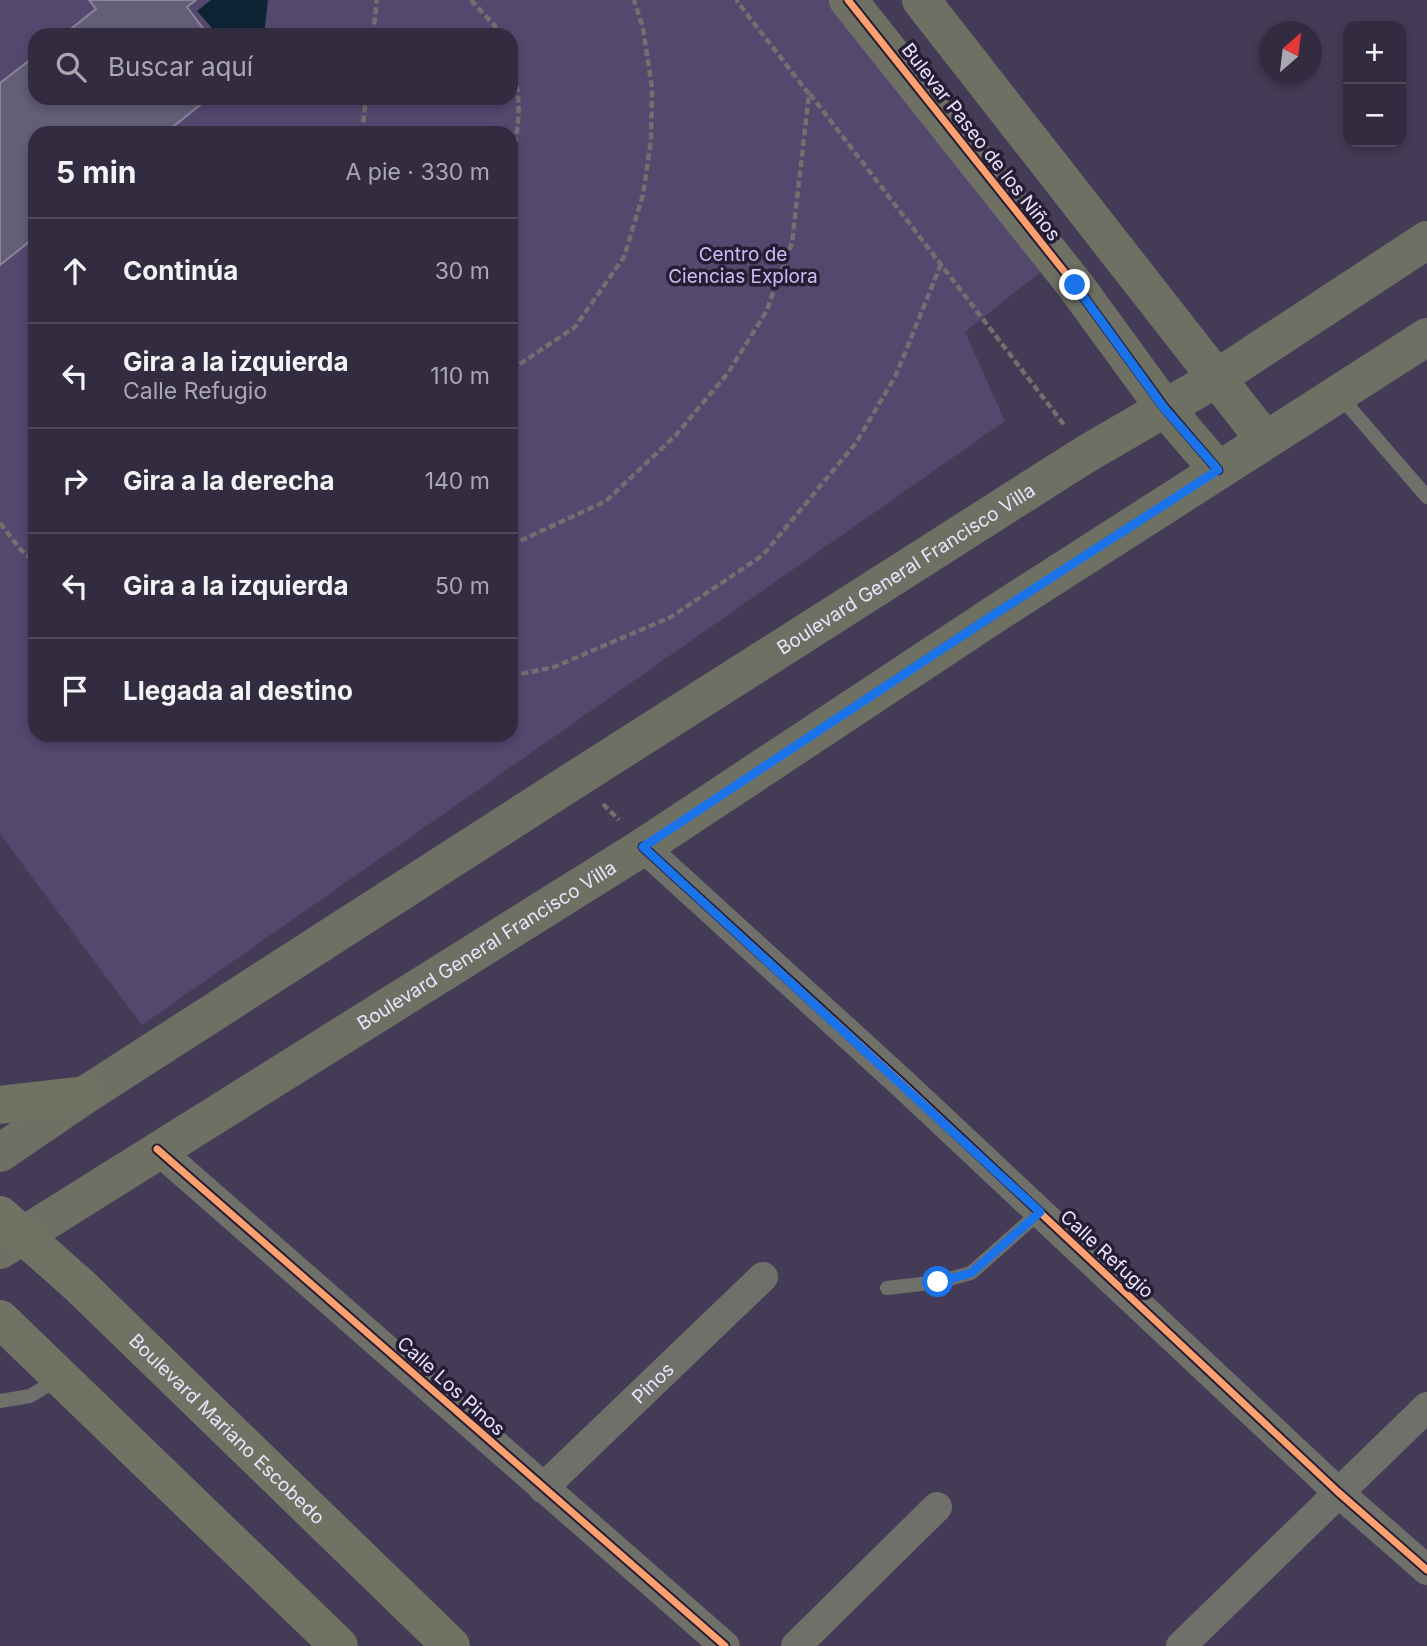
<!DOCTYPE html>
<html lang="es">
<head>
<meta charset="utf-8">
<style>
	:root { --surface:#332c40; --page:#3e384b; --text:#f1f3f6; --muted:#a9a7b1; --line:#4e4859 }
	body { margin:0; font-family:Inter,sans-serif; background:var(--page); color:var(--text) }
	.controls { position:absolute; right:21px; top:21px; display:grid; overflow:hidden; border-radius:14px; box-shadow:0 4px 10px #0003 }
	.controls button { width:63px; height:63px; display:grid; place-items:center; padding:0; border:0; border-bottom:2px solid var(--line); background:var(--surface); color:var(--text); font:35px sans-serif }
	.compass { position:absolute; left:1259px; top:21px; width:63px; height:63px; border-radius:50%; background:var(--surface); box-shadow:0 4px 10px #0003; rotate:28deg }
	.stop { position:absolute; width:21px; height:21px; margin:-16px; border:5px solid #1a73e8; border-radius:50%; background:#fff }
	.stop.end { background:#1a73e8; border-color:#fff; box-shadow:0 2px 7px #0008 }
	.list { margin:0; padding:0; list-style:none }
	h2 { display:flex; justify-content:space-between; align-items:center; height:91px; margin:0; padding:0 28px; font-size:30px }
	h2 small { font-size:23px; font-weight:400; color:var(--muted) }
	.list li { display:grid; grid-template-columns:46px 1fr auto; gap:21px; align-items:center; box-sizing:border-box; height:105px; padding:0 28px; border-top:2px solid var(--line) }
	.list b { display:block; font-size:26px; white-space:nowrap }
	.list p { margin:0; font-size:23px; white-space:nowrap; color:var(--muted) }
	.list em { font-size:23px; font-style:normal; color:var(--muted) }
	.icon { flex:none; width:38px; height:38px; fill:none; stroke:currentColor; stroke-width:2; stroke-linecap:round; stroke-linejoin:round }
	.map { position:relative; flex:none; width:1427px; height:1646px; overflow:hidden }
	.search { position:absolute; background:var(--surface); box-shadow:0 4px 10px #0003; left:28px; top:28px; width:490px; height:77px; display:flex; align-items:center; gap:18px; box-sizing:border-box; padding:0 24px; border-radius:21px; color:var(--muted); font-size:26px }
	.panel { position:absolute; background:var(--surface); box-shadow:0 4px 10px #0003; left:28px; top:126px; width:490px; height:616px; border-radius:21px }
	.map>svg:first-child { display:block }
	.green { fill:#54486f; fill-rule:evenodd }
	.water { fill:#0d2434 }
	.building { fill:#625f76; stroke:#88859d; stroke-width:2 }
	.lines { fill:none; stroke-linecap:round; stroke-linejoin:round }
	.path { stroke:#70706f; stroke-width:4.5; stroke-dasharray:7 3.5; stroke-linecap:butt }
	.lane { stroke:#70706b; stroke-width:14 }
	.street { stroke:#70706b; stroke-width:30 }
	.secondary { stroke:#6e7064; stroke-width:38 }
	.primary { stroke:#707264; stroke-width:38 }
	.cycleway-casing { stroke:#251d34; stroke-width:11 }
	.cycleway { stroke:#fca06f; stroke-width:7 }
	.route { stroke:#1a73e8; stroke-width:9 }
	.labels { text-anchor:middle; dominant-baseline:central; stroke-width:7; stroke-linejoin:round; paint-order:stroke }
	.street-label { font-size:19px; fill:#eae3fc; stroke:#251d34 }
	.park-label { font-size:19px; fill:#cebcf6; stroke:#251d34 }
</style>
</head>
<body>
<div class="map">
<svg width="1427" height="1646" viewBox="0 0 1427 1646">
	<rect width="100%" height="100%" fill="#443b56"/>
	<!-- green -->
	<path class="green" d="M0,0H832L1043,270L965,332L1005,421L142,1025L0,834ZM35,35H511V98H35ZM35,133H511V735H35Z"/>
	<!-- water -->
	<polygon class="water" points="211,0 268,0 264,35 218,35 197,11"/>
	<!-- building -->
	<g class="building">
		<polygon points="89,0 196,0 187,7 208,35 63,35 96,9"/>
		<polygon points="35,56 35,98 209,98 165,133 35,133 35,237 0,265 0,83"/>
	</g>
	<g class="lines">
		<!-- path -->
		<g class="path">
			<polyline points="471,0 495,26 499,35"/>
			<polyline points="373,35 377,0"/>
			<path d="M511,65C522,92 520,129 511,157"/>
			<polyline points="810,94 1065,426"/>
			<polyline points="362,133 366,98"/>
			<polyline points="511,370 575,327 624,257 643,195 651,140 652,88 643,28 634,0"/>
			<polyline points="0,523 21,550 35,562"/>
			<polyline points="511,545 606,501 675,436 728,373 766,312 792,243 809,94 736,0"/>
			<polyline points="511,676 554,667 671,617 763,555 856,443 896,375 941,264"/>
			<polyline points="603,804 619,820"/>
		</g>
		<!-- lane -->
		<g class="lane">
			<polyline points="1339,395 1427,497"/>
			<polyline points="887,1288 938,1282 971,1273 1040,1212"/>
			<polyline points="0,1401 30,1396 60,1378"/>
		</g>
		<!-- street -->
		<g class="street">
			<polyline points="643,847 902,1083 1338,1492 1427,1570"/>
			<polyline points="157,1149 725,1646"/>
			<path id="s1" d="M543,1488L763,1277"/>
			<polyline points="796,1646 937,1507"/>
			<polyline points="1181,1646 1427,1407"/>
		</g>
		<!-- secondary -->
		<g class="secondary">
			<polyline points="848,0 1075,285 1164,407 1218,470"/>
			<polyline points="921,0 1265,440"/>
			<path id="s2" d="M0,1153L85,1095L579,777L1086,454L1217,378L1427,240"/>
			<path id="s3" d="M0,1250L643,847L998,612L1427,337"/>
		</g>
		<!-- primary -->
		<g class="primary">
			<polyline points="0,1105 85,1095"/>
			<path id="s4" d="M0,1215L80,1286L451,1646"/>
			<polyline points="0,1319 339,1646"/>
		</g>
		<defs>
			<g id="cycleway">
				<polyline points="848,0 1075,285 1164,407 1218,470"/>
				<polyline points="643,847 902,1083 1338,1492 1427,1570"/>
				<polyline points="157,1149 725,1646"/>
			</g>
		</defs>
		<!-- cycleway casing -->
		<use href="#cycleway" class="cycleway-casing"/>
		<!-- cycleway -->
		<use href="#cycleway" class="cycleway"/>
	</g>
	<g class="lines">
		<!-- route -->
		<polyline class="route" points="938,1282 971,1273 1040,1212 643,847 998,612 1218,470 1164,408 1075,285"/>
	</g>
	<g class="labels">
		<!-- street labels -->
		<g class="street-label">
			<text transform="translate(981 142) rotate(52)">Bulevar Paseo de los Niños</text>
			<text stroke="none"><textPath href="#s2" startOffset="1078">Boulevard General Francisco Villa</textPath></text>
			<text stroke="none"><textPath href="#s3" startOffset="574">Boulevard General Francisco Villa</textPath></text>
			<text transform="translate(1107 1254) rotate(43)">Calle Refugio</text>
			<text stroke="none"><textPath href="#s1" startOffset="152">Pinos</textPath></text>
			<text transform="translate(451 1386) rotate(42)">Calle Los Pinos</text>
			<text stroke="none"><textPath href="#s4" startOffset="312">Boulevard Mariano Escobedo</textPath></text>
		</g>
		<!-- park labels -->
		<g class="park-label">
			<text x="743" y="254">Centro de<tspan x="743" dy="22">Ciencias Explora</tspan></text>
		</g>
	</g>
</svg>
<div class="controls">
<button>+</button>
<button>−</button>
</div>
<svg class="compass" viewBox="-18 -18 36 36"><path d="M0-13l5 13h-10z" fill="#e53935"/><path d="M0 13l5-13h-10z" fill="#a9a7b1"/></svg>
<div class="stop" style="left:938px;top:1282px"></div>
<div class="stop end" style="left:1075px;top:285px"></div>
<div class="search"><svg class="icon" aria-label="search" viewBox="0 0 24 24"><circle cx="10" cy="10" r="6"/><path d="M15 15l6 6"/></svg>Buscar aquí</div>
<section class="panel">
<h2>5 min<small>A pie · 330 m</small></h2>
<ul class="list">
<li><svg class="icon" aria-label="ahead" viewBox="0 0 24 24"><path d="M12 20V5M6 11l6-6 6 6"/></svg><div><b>Continúa</b></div><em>30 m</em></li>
<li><svg class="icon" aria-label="left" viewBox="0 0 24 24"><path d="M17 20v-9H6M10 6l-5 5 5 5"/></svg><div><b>Gira a la izquierda</b><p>Calle Refugio</p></div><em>110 m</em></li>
<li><svg class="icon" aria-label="right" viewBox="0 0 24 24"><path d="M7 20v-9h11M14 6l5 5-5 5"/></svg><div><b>Gira a la derecha</b></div><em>140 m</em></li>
<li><svg class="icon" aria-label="left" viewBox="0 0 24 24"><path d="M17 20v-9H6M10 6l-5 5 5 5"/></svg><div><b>Gira a la izquierda</b></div><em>50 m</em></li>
<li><svg class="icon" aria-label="arrive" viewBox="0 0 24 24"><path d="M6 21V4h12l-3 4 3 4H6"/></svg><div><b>Llegada al destino</b></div></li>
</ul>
</section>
</div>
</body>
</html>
